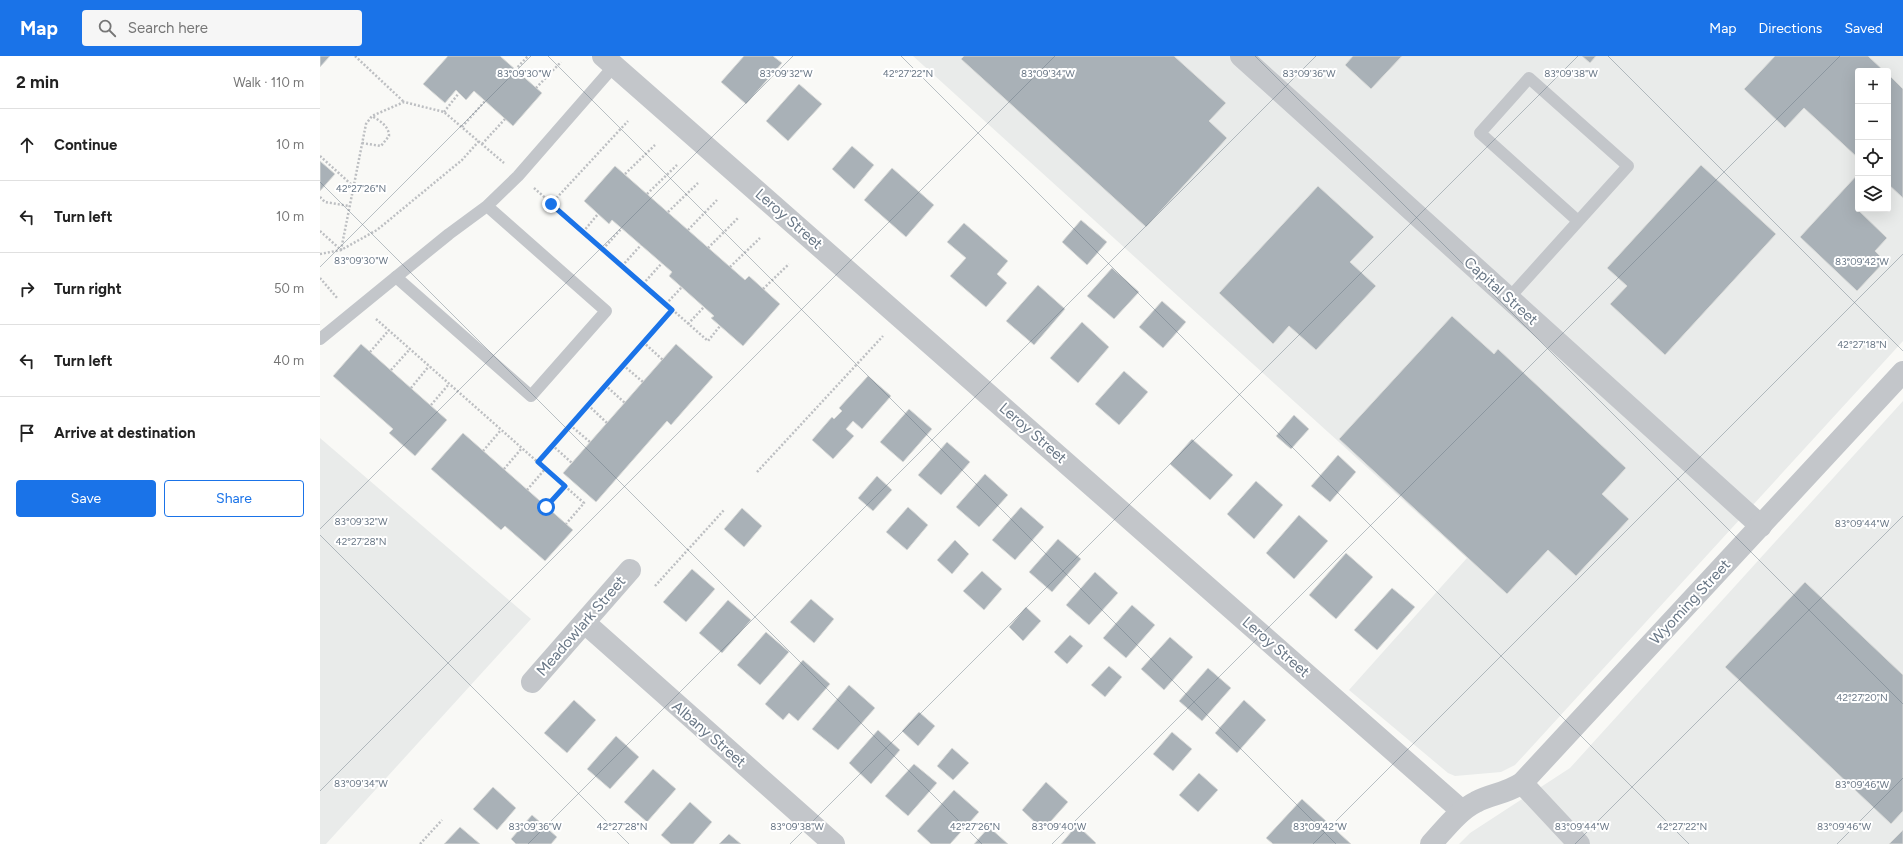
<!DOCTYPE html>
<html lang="en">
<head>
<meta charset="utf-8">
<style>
	:root { --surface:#fff; --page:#f6f6f6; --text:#222; --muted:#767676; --line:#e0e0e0; --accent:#1a73e8 }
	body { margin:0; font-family:Figtree,sans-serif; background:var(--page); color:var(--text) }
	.controls { position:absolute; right:12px; top:12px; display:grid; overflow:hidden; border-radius:4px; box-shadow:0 4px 16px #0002 }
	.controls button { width:36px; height:36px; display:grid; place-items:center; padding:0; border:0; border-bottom:1px solid var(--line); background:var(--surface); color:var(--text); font:20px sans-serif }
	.stop { position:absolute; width:12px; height:12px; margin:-9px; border:3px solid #1a73e8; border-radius:50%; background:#fff }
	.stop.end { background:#1a73e8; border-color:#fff; box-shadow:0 1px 4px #0008 }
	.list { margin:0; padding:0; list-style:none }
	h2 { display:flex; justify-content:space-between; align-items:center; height:52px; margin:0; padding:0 16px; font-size:17px }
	h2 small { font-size:13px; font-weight:400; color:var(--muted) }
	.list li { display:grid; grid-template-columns:26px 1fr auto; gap:12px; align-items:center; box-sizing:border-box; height:72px; padding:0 16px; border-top:1px solid var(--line) }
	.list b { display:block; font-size:15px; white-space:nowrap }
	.list em { font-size:13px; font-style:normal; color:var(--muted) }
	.actions { display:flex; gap:8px; padding:12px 16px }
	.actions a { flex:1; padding:9px 0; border:1px solid var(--accent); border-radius:4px; text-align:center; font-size:14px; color:var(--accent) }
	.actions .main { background:var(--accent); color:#fff }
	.icon { flex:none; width:22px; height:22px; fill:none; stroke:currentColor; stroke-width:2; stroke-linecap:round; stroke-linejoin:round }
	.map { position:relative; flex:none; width:1583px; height:788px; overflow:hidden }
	header { display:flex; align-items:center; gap:24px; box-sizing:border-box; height:56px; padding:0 20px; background:var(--accent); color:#fff }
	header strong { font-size:19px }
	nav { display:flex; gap:22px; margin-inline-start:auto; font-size:14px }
	.search { width:280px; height:36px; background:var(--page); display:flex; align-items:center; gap:10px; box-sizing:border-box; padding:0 14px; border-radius:4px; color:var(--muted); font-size:15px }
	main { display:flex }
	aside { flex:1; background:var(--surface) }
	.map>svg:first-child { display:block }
	.built { fill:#e9ebea; fill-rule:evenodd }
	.building { fill:#a9b1b7; stroke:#dadbd9 }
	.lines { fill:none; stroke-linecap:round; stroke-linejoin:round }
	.path { stroke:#bdbfc2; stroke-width:2.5; stroke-dasharray:2 2; stroke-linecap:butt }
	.service { stroke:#c3c6ca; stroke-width:12 }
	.minor { stroke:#c3c6ca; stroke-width:22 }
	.tertiary { stroke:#c3c6ca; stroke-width:22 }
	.route { stroke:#1a73e8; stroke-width:5 }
	.ticks { fill:none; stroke:#697786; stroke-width:1; stroke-opacity:0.45 }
	.labels { text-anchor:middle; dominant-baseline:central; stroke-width:4; stroke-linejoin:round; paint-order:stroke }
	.street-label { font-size:15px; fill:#697786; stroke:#fff }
	.ticks-label { font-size:10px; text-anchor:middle; fill:#697786; stroke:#fff; stroke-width:4; stroke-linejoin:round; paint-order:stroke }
</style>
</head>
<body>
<header>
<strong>Map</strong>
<div class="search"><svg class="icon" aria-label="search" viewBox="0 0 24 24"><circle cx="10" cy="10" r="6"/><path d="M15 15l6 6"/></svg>Search here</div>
<nav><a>Map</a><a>Directions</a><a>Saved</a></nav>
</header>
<main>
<aside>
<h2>2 min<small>Walk · 110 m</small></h2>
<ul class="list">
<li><svg class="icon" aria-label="ahead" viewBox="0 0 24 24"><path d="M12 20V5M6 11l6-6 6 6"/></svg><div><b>Continue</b></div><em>10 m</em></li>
<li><svg class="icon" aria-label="left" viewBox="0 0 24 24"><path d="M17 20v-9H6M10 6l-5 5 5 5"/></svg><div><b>Turn left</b></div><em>10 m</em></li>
<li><svg class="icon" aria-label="right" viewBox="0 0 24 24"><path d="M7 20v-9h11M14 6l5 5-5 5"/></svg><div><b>Turn right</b></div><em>50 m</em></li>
<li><svg class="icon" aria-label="left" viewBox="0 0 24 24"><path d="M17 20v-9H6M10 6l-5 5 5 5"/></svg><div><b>Turn left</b></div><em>40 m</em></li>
<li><svg class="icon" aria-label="arrive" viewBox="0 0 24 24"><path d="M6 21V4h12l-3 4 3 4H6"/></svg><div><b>Arrive at destination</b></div></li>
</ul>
<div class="actions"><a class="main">Save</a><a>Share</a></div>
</aside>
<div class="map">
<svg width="1583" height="788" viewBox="0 0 1583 788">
	<rect width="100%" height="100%" fill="#f9f9f6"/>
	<!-- built -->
	<g class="built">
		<path d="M593,0H1583V285L1195,709L1181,716L1135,720L1128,717L1029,634L1147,502ZM1538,15H1568V153H1538Z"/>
		<polygon points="1583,345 1583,788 1139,788 1150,777 1250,712"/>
		<polygon points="0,382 211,563 6,788 0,788"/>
	</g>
	<!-- building -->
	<g class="building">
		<polygon points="0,0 10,0 0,11"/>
		<polygon points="128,0 180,0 222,37 193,70 154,35 146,44 136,34 125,47 103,28"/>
		<polygon points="424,0 453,0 462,7 426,48 401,26"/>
		<polygon points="644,0 854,0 906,47 889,65 907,82 826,171 641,3"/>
		<polygon points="1033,0 1082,0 1051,33 1025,9"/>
		<polygon points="1262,0 1276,0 1270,7"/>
		<polygon points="1455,0 1548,0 1564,15 1538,15 1538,102 1484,52 1465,72 1424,33"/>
		<polygon points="1568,18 1583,33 1583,142 1568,128"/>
		<polygon points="479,28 502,48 468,85 446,65"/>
		<polygon points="532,90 554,109 534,133 512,113"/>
		<polygon points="0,105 15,118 0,135"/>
		<polygon points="1381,109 1456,178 1345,299 1290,248 1307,230 1287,212"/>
		<polygon points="295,110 425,224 429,220 460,248 423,290 391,262 394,260 349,220 352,216 292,164 289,168 264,145"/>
		<polygon points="572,112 614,149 586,181 544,144"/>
		<polygon points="1538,118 1538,148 1535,151 1567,182 1555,195 1565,205 1537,235 1480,181"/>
		<polygon points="998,130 1054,181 1030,206 1056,230 996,294 969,270 953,288 899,237"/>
		<polygon points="761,164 787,186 767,209 742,186"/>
		<polygon points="644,167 688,205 677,218 687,227 666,251 630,220 646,202 627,186"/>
		<polygon points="792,212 819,236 794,263 767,240"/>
		<polygon points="718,229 745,253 714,289 686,265"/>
		<polygon points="842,245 866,266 843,292 819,271"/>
		<polygon points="1132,260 1174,298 1178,293 1306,412 1282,438 1309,463 1256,520 1228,494 1187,538 1019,383"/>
		<polygon points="762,266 789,291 758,327 730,302"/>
		<polygon points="41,288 127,364 95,400 69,377 73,373 13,320"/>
		<polygon points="356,288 393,321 351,369 347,365 276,446 243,417"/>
		<polygon points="804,315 828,336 799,369 775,348"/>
		<polygon points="548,320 571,340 542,373 533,365 526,373 534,380 513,403 492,384 512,361 514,363 522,355 519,352"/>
		<polygon points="589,353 612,373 583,406 560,386"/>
		<polygon points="974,359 989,373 971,393 956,380"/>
		<polygon points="143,377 253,474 225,505 185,470 181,474 111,413"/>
		<polygon points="872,383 913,419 890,444 850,408"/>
		<polygon points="627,386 650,406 621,439 598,419"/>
		<polygon points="1018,399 1036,416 1010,446 991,430"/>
		<polygon points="665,418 688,439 659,471 636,451"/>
		<polygon points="557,420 572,434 553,455 538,442"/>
		<polygon points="936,425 963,449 934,483 907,458"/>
		<polygon points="588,451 608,469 587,494 566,476"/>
		<polygon points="701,451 724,471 695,504 672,484"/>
		<polygon points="422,452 442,470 424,491 404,473"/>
		<polygon points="979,459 1008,485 974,523 946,497"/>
		<polygon points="738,483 761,503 732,536 709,516"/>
		<polygon points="635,484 649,498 632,518 617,504"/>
		<polygon points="1026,497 1053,521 1016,563 989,539"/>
		<polygon points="372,513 395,533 366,566 343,546"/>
		<polygon points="662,515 682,533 664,554 643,535"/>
		<polygon points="775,516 798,537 769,569 746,549"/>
		<polygon points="1485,526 1583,619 1583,755 1571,768 1405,611"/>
		<polygon points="1072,532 1095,551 1057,594 1034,574"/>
		<polygon points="491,543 514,563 494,587 470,566"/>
		<polygon points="408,544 431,564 402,597 379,577"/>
		<polygon points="812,549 835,569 806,602 783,582"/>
		<polygon points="706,551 721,565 703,585 689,571"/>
		<polygon points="446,576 469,596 440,629 417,609"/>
		<polygon points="750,579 763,590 747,608 734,596"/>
		<polygon points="850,581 873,601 844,634 821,613"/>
		<polygon points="483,604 510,628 478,665 469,657 463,664 445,648"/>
		<polygon points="789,610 802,621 785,641 771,629"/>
		<polygon points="888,612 911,632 882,665 859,645"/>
		<polygon points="529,629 555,652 518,694 492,673"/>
		<polygon points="254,644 276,664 247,697 224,677"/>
		<polygon points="924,644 946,664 917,697 895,677"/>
		<polygon points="599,656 615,670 598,690 582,675"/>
		<polygon points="558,674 580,694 551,728 529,707"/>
		<polygon points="852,676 872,693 853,715 833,698"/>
		<polygon points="296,680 319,701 290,733 267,713"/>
		<polygon points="632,692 649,707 633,724 617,710"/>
		<polygon points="594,708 617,727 588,760 565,740"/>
		<polygon points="333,713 356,733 327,766 304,746"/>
		<polygon points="879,717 898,734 878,756 859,739"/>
		<polygon points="726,726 748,746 723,774 702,754"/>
		<polygon points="173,731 196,752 177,774 153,753"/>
		<polygon points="634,734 659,756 630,788 611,788 597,775"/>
		<polygon points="982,743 1031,788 953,788 946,782"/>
		<polygon points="370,746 392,766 373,788 351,788 341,779"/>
		<polygon points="212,759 237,781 231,788 196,788 191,783"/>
		<polygon points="757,769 776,787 775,788 741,788"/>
		<polygon points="140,771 160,788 124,788"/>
		<polygon points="669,771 688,788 654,788"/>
		<polygon points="1583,774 1583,788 1569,788"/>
		<polygon points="409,778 421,788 399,788"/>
	</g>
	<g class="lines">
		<!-- path -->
		<g class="path">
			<polyline points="35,0 84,46"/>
			<polyline points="195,14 208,0"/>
			<polyline points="216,32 241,6"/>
			<polyline points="124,56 139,37"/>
			<polyline points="142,71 165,45"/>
			<path d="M42,87L61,90L69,80C69,70 60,65 52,60"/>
			<polyline points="162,88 185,63"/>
			<polyline points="0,100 33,130"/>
			<polyline points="305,118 335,89"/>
			<polyline points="214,132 388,285 400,270"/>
			<polyline points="327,138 357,109"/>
			<polyline points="0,141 5,146 29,150"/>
			<polyline points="231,148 308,65"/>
			<polyline points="348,156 378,127"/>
			<polyline points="368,174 397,144"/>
			<polyline points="0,175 21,194 46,68 52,60 84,46 124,56 184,107"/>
			<polyline points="263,176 278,158"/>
			<polyline points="388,192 418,162"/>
			<polyline points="283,193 302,172"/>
			<polyline points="0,198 21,194 57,174 142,104 159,85"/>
			<polyline points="302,210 321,189"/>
			<polyline points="410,211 440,182"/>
			<polyline points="0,222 18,243"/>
			<polyline points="323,228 342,207"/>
			<polyline points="443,233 469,208"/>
			<polyline points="346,248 362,231"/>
			<polyline points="56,263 264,447 246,468"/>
			<polyline points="368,268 384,251"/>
			<polyline points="323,286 343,304"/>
			<polyline points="50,296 69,274"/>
			<polyline points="303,309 323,326"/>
			<polyline points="71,314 90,293"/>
			<polyline points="285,329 305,347"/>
			<polyline points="91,332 109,310"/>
			<polyline points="111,349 129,328"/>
			<polyline points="268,349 287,367"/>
			<polyline points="250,369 270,386"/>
			<polyline points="232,389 252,407"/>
			<polyline points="163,395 181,374"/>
			<polyline points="217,406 352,253"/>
			<polyline points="184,413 202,392"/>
			<polyline points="437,416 563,280"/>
			<polyline points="207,434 225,413"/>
			<polyline points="226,451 245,430"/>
			<polyline points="335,530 404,454"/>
			<polyline points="100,788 122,764"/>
		</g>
		<!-- service -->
		<g class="service">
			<polyline points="167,150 129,178 76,221 211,340 286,255 167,150 198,120 294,10"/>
			<polyline points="1189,242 1308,110 1209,22 1160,77 1258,165"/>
			<polyline points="0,283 76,221"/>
		</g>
		<!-- minor -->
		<g class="minor">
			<polyline points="283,0 1142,755"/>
			<polyline points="921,0 1441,470"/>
			<polyline points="265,567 514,788"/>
			<polyline points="212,626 310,514"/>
		</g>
		<!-- tertiary -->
		<g class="tertiary">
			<polyline points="1202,727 1259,788"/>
			<path d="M1111,788C1125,773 1138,755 1156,746C1171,738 1185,738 1202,727L1583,316"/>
		</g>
	</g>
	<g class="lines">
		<!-- route -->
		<polyline class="route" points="226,451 245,430 218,406 352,254 231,148"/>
	</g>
	<!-- ticks -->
	<path class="ticks" d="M228,0L1016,788M581,0L1369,788M935,0L1583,648M1288,0L1583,295M0,126L662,788M0,211L211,0M0,473L473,0M0,479L309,788M0,735L735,0M208,788L996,0M470,788L1258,0M732,788L1520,0M993,788L1583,198M1255,788L1583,460M1517,788L1583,722"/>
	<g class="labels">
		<!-- street labels -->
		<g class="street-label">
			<text transform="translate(469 163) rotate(41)">Leroy Street</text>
			<text transform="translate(1181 235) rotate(42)">Capital Street</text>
			<text transform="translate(713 377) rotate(41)">Leroy Street</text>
			<text transform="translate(1370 546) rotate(-47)">Wyoming Street</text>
			<text transform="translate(261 570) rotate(-49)">Meadowlark Street</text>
			<text transform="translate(956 591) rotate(41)">Leroy Street</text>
			<text transform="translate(389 678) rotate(41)">Albany Street</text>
		</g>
	</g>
	<g class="ticks-label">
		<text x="204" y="21">83°09'30"W</text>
		<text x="466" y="21">83°09'32"W</text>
		<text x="588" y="21">42°27'22"N</text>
		<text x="728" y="21">83°09'34"W</text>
		<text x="989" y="21">83°09'36"W</text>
		<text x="1251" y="21">83°09'38"W</text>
		<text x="41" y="136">42°27'26"N</text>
		<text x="41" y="208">83°09'30"W</text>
		<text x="1542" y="209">83°09'42"W</text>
		<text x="1542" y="292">42°27'18"N</text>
		<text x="41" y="469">83°09'32"W</text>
		<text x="1542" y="471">83°09'44"W</text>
		<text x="41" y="489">42°27'28"N</text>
		<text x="1542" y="645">42°27'20"N</text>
		<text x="41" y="731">83°09'34"W</text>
		<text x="1542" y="732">83°09'46"W</text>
		<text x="215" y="774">83°09'36"W</text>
		<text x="477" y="774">83°09'38"W</text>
		<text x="739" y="774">83°09'40"W</text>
		<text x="1000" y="774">83°09'42"W</text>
		<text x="1262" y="774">83°09'44"W</text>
		<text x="1524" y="774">83°09'46"W</text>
		<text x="302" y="774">42°27'28"N</text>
		<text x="655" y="774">42°27'26"N</text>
		<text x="1362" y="774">42°27'22"N</text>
	</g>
</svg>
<div class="controls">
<button>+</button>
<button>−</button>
<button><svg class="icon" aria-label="locate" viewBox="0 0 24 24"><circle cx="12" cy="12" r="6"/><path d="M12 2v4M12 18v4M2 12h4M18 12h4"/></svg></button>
<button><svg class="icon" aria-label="layers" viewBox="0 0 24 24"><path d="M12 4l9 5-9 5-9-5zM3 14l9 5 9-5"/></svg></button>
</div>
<div class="stop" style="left:226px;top:451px"></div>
<div class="stop end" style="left:231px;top:148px"></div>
</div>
</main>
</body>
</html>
